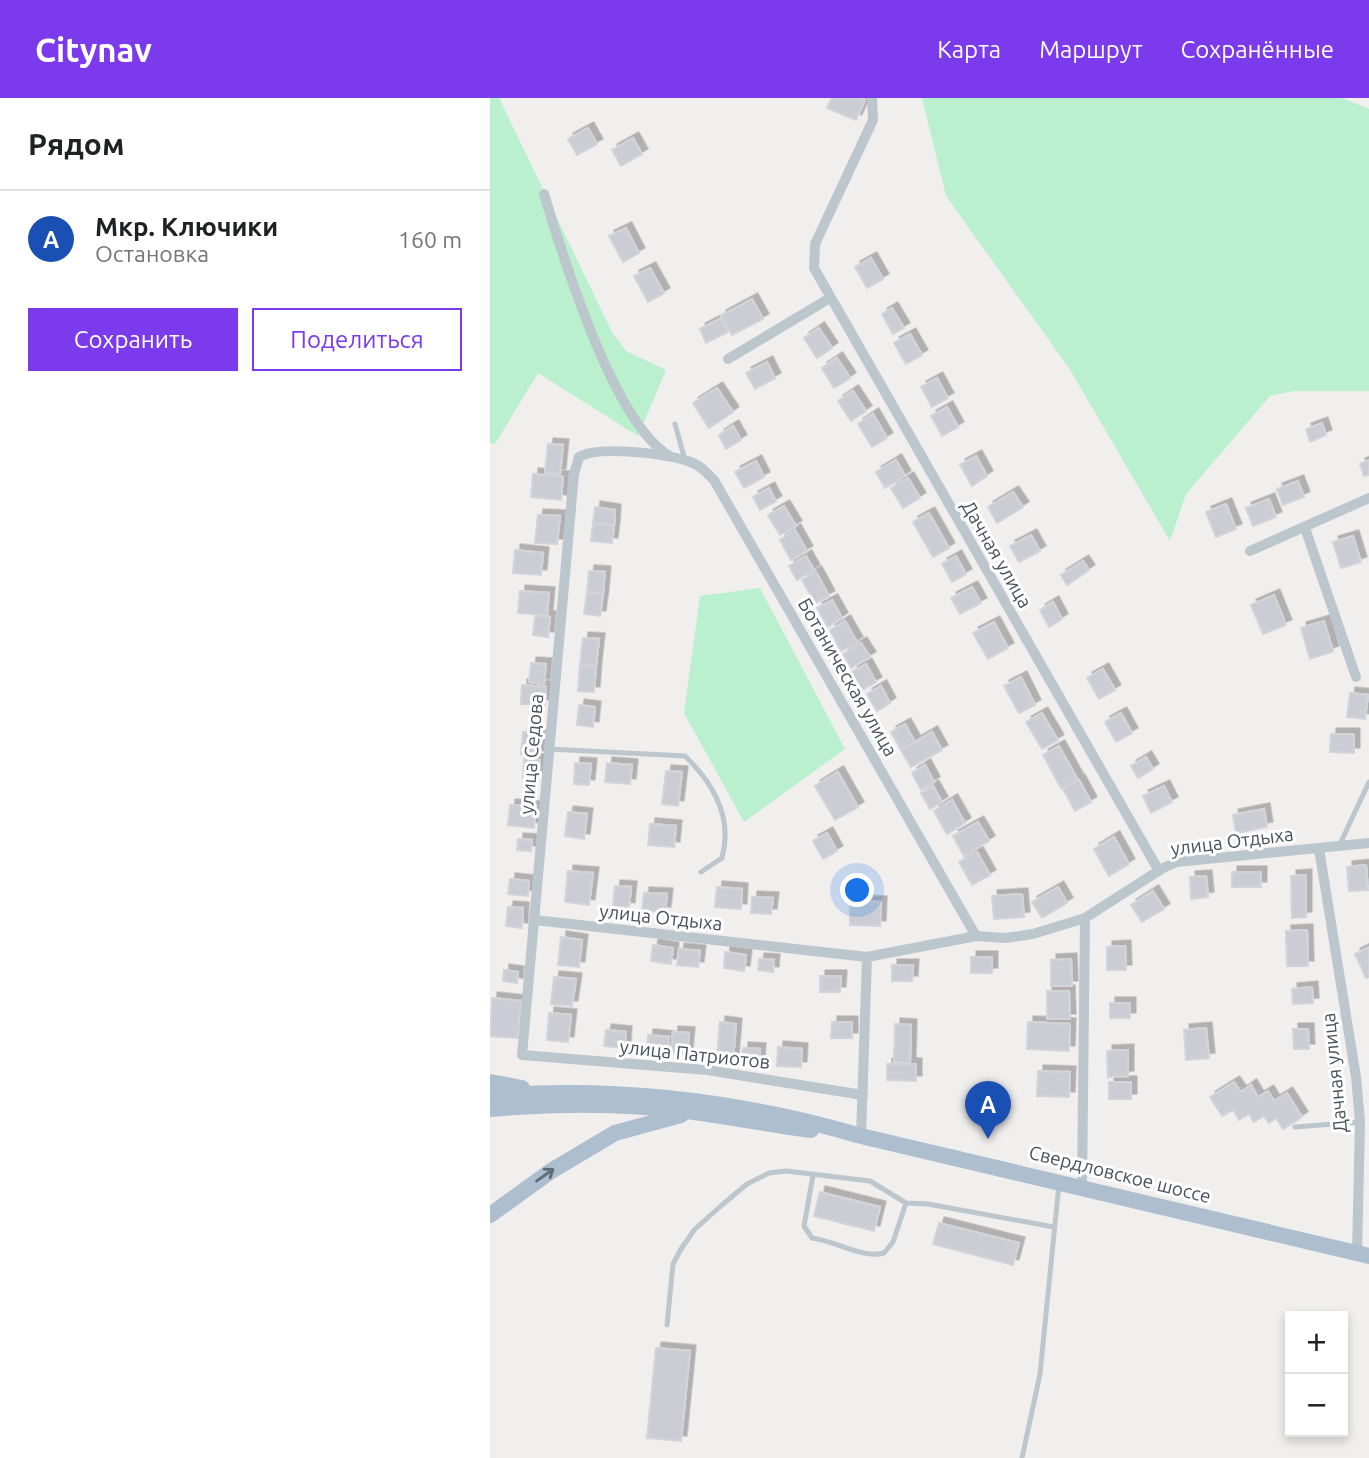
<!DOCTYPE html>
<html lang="ru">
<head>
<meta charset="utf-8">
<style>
	:root { --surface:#fff; --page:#f2f2f2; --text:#202124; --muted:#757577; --line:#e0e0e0; --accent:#7c3aed }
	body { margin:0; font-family:Ubuntu,sans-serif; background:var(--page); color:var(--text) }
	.controls { position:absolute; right:21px; bottom:21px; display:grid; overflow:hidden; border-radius:0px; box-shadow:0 4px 10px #0003 }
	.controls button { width:63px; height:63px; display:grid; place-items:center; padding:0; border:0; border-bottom:2px solid var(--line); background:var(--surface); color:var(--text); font:35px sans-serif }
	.you { position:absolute; left:368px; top:793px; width:24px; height:24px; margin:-18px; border:5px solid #fff; border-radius:50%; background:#1a73e8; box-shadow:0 0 0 10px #1a73e833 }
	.badge { display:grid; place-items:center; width:46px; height:46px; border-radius:50%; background:var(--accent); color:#fff; font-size:23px; font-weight:700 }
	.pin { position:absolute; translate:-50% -58px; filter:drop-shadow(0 2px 4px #0008) }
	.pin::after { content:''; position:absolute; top:37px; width:24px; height:21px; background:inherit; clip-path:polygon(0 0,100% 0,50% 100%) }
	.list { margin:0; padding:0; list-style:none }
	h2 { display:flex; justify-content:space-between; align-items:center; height:91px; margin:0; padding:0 28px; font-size:30px }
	h2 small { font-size:23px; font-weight:400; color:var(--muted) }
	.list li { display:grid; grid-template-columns:46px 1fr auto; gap:21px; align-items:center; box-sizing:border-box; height:98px; padding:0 28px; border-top:2px solid var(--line) }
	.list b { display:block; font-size:26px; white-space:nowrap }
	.list p { margin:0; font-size:23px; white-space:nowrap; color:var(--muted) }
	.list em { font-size:23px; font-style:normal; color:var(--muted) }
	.actions { display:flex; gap:14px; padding:21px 28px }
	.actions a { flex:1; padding:16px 0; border:2px solid var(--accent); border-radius:0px; text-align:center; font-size:24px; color:var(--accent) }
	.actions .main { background:var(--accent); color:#fff }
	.map { position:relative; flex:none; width:879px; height:1360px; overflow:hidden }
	header { display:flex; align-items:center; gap:42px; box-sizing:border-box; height:98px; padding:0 35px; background:var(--accent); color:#fff }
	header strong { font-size:33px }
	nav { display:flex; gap:38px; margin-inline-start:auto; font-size:24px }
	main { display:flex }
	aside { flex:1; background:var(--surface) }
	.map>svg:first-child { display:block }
	.green { fill:#bbf0ce }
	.building { fill:#cacdd3; stroke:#d2d4da; stroke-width:2; filter:url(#shadow) }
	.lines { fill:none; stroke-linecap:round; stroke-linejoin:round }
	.lane { stroke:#bcc6cd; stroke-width:5 }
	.street { stroke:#bcc6cd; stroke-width:10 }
	.primary { stroke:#adbece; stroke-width:16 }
	.oneway { stroke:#606c78 }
	.labels { text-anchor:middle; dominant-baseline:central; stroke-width:6; stroke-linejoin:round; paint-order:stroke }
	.street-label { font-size:19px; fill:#46515c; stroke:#fff }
</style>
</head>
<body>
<header>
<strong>Citynav</strong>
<nav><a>Карта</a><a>Маршрут</a><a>Сохранённые</a></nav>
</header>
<main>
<aside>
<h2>Рядом<small></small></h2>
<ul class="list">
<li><span class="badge" style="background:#1a4fb4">A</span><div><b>Мкр. Ключики</b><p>Остановка</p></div><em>160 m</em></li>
</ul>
<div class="actions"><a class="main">Сохранить</a><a>Поделиться</a></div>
</aside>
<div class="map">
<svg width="879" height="1360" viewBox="0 0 879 1360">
	<defs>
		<filter id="shadow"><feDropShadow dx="5.5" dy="-5.5" stdDeviation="0" flood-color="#0004"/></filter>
	</defs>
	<rect width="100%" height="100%" fill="#f1eeee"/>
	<!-- green -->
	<g class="green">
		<polygon points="0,0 9,0 122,234 136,253 176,272 148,338 48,275 5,346 0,345"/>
		<polygon points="432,0 852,0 879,11 879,293 804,293 780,298 696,396 680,443 579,270 456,98"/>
		<polygon points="270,490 355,651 254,724 194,615 210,498"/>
	</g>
	<!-- building -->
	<g class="building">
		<polygon points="342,0 370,0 375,2 366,22 337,10"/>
		<polygon points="98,30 107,46 87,57 78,41"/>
		<polygon points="143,40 152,56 131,68 122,52"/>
		<polygon points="136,130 149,155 133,164 119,138"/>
		<polygon points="381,160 393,181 377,190 365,169"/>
		<polygon points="160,170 174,195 158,204 144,178"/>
		<polygon points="262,201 273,221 242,237 231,218"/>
		<polygon points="402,210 414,230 403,236 392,216"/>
		<polygon points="231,220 238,234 216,245 210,231"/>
		<polygon points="329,230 342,250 327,260 314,240"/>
		<polygon points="420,236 432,257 416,266 404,245"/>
		<polygon points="347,260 360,280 344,290 332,270"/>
		<polygon points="277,264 285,280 265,291 256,275"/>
		<polygon points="447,280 458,300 442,309 431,289"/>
		<polygon points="227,290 243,314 219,330 203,305"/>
		<polygon points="363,293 376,313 361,323 348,303"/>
		<polygon points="457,309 468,329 452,338 441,318"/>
		<polygon points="383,316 397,340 382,349 368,326"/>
		<polygon points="832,325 836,337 820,344 816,331"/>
		<polygon points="243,328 251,342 236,351 229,337"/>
		<polygon points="58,346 73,347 70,376 55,375"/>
		<polygon points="486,358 497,378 482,388 470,367"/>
		<polygon points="406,362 415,378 395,390 386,374"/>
		<polygon points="879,362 879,377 874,378 870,366"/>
		<polygon points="266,363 274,379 254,390 245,374"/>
		<polygon points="43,376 73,379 71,402 41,399"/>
		<polygon points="418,380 430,400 413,410 401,390"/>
		<polygon points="808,383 814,399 793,407 787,391"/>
		<polygon points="279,390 286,403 270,412 263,399"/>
		<polygon points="523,394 533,409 507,425 498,409"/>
		<polygon points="779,401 786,419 763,428 756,410"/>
		<polygon points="736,406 746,431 726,439 716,414"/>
		<polygon points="294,408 306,428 290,437 278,417"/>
		<polygon points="105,409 125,412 124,428 103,425"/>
		<polygon points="439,415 459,450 443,459 423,424"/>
		<polygon points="48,417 70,418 67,446 45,445"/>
		<polygon points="103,425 124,428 122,445 101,443"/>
		<polygon points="305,432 317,453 301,462 290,442"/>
		<polygon points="541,437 550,453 529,464 520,448"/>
		<polygon points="863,438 871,464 851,470 843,444"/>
		<polygon points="25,452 53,455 51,477 23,475"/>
		<polygon points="316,458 324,472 307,482 299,468"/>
		<polygon points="466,458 476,476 462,484 452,466"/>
		<polygon points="593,463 599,472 577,487 571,477"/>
		<polygon points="99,473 115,474 113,496 97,494"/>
		<polygon points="326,474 339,498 325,505 312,482"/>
		<polygon points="482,489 491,505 470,516 461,500"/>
		<polygon points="30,493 59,495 57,517 28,515"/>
		<polygon points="97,494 113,496 110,518 94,516"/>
		<polygon points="784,497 796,527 773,536 761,507"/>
		<polygon points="342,502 352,520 338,529 327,510"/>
		<polygon points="563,504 572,521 559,529 550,512"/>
		<polygon points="45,518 60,519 58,539 43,537"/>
		<polygon points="355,523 367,544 351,553 340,532"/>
		<polygon points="834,523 843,553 820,561 811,530"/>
		<polygon points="504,524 518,550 498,561 483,535"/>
		<polygon points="93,540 109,541 106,568 90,567"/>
		<polygon points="371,545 380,559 361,570 353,556"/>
		<polygon points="41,565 56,566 54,586 39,584"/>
		<polygon points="376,566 386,584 372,592 362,574"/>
		<polygon points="90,567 106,568 104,594 88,593"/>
		<polygon points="613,571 625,592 609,601 597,580"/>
		<polygon points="531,579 545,607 529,615 514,588"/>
		<polygon points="32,587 56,589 55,607 31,606"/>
		<polygon points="391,588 400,605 387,613 377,596"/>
		<polygon points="860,595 878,597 875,621 857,619"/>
		<polygon points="89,607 105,609 103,629 87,627"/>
		<polygon points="552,615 568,642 552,651 536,624"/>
		<polygon points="631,615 642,635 626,644 615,624"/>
		<polygon points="415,626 425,644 411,652 401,634"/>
		<polygon points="33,634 50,635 48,658 31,656"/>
		<polygon points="442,634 452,652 421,669 411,652"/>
		<polygon points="841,636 864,636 864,655 840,654"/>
		<polygon points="569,648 588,682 571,690 553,657"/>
		<polygon points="656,659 663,671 648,680 641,668"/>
		<polygon points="34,661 50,662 48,682 33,680"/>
		<polygon points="85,665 101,666 99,687 84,686"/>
		<polygon points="117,665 142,667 140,686 115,684"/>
		<polygon points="435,667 444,684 431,692 422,675"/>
		<polygon points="176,673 192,674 188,708 172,706"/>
		<polygon points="348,674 368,709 345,722 325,688"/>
		<polygon points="589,682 601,704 585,713 573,691"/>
		<polygon points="443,688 452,704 440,711 431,695"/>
		<polygon points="674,688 682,704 661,715 653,698"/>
		<polygon points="462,702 475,725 457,736 444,713"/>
		<polygon points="20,707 46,709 44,730 18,727"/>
		<polygon points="774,711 777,729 746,735 743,717"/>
		<polygon points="78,714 97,716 94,741 75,738"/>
		<polygon points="488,724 499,743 474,758 463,738"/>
		<polygon points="160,726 186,728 184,749 158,747"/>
		<polygon points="337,735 347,753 333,761 323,743"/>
		<polygon points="624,739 639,766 619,778 604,751"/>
		<polygon points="28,741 42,742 41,753 27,752"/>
		<polygon points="487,754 500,777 482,787 469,764"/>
		<polygon points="876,767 878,792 859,793 857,769"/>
		<polygon points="78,773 103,775 99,807 75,804"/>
		<rect x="742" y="774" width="29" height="15"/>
		<polygon points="816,777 816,819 802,820 801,778"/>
		<polygon points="716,778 718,799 701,801 700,779"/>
		<polygon points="20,781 39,783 38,798 18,796"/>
		<polygon points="125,788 141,789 139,810 123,808"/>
		<polygon points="227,789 252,791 251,811 225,809"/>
		<polygon points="568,789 577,805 552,820 542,804"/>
		<polygon points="663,793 674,811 652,824 641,807"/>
		<polygon points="154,795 177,796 175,814 152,813"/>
		<polygon points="532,796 534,819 504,821 502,798"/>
		<polygon points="262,799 283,800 281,816 261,815"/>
		<polygon points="360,803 391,804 390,828 360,827"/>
		<polygon points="18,809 33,810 32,830 16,828"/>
		<polygon points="817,832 818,868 797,868 796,833"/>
		<polygon points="71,839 92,842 89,869 68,867"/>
		<polygon points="163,847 183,850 181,866 161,863"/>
		<polygon points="635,848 636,872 617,872 617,849"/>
		<polygon points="879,849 879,879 876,880 865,856"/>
		<polygon points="189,851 210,853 208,869 187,867"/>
		<polygon points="235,854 256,857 254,873 234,870"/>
		<rect x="481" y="859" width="21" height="16"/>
		<polygon points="269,861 284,862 283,874 268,872"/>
		<polygon points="581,861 582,888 561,888 561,862"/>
		<polygon points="402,867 423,867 422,883 402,883"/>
		<polygon points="14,872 28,874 27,885 13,883"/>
		<polygon points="330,878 351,878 350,894 330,894"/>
		<polygon points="64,879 86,881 82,908 61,906"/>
		<polygon points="822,889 823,905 803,906 802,891"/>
		<polygon points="557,893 579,893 580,921 557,921"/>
		<polygon points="2,900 31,903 28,940 0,938"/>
		<rect x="620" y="905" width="20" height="15"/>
		<polygon points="59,915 81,917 78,944 57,942"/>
		<polygon points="230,924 246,926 243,962 227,960"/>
		<polygon points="342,924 362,924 362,940 341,940"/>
		<polygon points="538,924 580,926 579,953 537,951"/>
		<polygon points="405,926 421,927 420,965 404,964"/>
		<polygon points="716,930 719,960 696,962 694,932"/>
		<polygon points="803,931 818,931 819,951 804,951"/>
		<polygon points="116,932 136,934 135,950 114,948"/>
		<polygon points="183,934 199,935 197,956 181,955"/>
		<polygon points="158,937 179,939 177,955 157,953"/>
		<polygon points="288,949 312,951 311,969 287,968"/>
		<polygon points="253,950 270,951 269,964 252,963"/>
		<polygon points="638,952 638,978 618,979 617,953"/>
		<polygon points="397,966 426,966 426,983 397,982"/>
		<polygon points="548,973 580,974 579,999 547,998"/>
		<rect x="619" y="984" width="22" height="17"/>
		<polygon points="744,984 751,994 761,987 768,999 778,993 784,1003 797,995 812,1019 793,1031 786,1020 779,1025 774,1018 764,1024 759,1016 749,1022 743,1012 732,1018 720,999"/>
		<polygon points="330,1094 390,1109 384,1133 324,1118"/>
		<polygon points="449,1125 529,1145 523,1167 443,1146"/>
		<polygon points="166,1250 200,1253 191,1343 157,1340"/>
	</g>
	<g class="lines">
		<!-- lane -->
		<g class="lane">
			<polyline points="185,326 195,362"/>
			<path d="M59,651L195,658C223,685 243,720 232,760L211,774"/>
			<polyline points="849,748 879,684"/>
			<polyline points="805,1029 870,1024"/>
			<path d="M323,1077L314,1128L322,1140C346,1143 372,1161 394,1155L403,1144L416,1105"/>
			<polyline points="177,1227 183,1166 191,1151 205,1131 232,1107 257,1086 279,1075 296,1073 380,1083 416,1105 438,1106 564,1129"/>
			<polyline points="532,1360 550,1276 569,1086"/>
		</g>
		<!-- street -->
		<g class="street">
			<polyline points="382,0 383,22 325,146 324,170 669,773"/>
			<path d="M54,96C73,159 123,323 178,357"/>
			<polyline points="238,261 340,200"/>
			<polyline points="815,430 866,579"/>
			<polyline points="760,453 879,400"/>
			<polyline points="829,751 866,979 870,1024 867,1155"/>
			<polyline points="45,822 377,859 486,838 516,840 543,836 595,820 673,770 687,764 879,745"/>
			<path d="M373,997L217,972L32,957L84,376L89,359C109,347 181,356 203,365C211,368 218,376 224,382L486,838"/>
			<polyline points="371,1038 377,859"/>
			<polyline points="592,1089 595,820"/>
		</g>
		<!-- primary -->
		<g class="primary">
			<polyline points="0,984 32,990"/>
			<path d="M0,998C125,988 251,1003 371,1038L879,1158"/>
			<path d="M0,1011C68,1005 137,1005 204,1014C243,1019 282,1027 321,1032"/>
			<polyline points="0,1117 61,1073 125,1035 191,1017"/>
		</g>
	</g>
	<!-- one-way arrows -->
	<defs><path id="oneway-shaft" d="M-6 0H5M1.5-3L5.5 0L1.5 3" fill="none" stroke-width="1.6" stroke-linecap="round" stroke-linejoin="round" transform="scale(1.75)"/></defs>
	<use class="oneway" href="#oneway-shaft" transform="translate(55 1077) rotate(-35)"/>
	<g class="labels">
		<!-- street labels -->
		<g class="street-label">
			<text transform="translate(507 456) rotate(60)">Дачная улица</text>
			<text transform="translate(358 579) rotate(60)">Ботаническая улица</text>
			<text transform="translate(41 656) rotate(-85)">улица Седова</text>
			<text transform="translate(742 743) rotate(-7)">улица Отдыха</text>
			<text transform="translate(171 819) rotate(6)">улица Отдыха</text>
			<text transform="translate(205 956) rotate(6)">улица Патриотов</text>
			<text transform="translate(844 975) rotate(-96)">Дачная улица</text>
			<text transform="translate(630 1076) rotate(14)">Свердловское шоссе</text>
		</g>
	</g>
</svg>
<div class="controls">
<button>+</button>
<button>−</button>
</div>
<div class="you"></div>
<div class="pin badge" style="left:498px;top:1041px;background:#1a4fb4">A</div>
</div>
</main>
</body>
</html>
